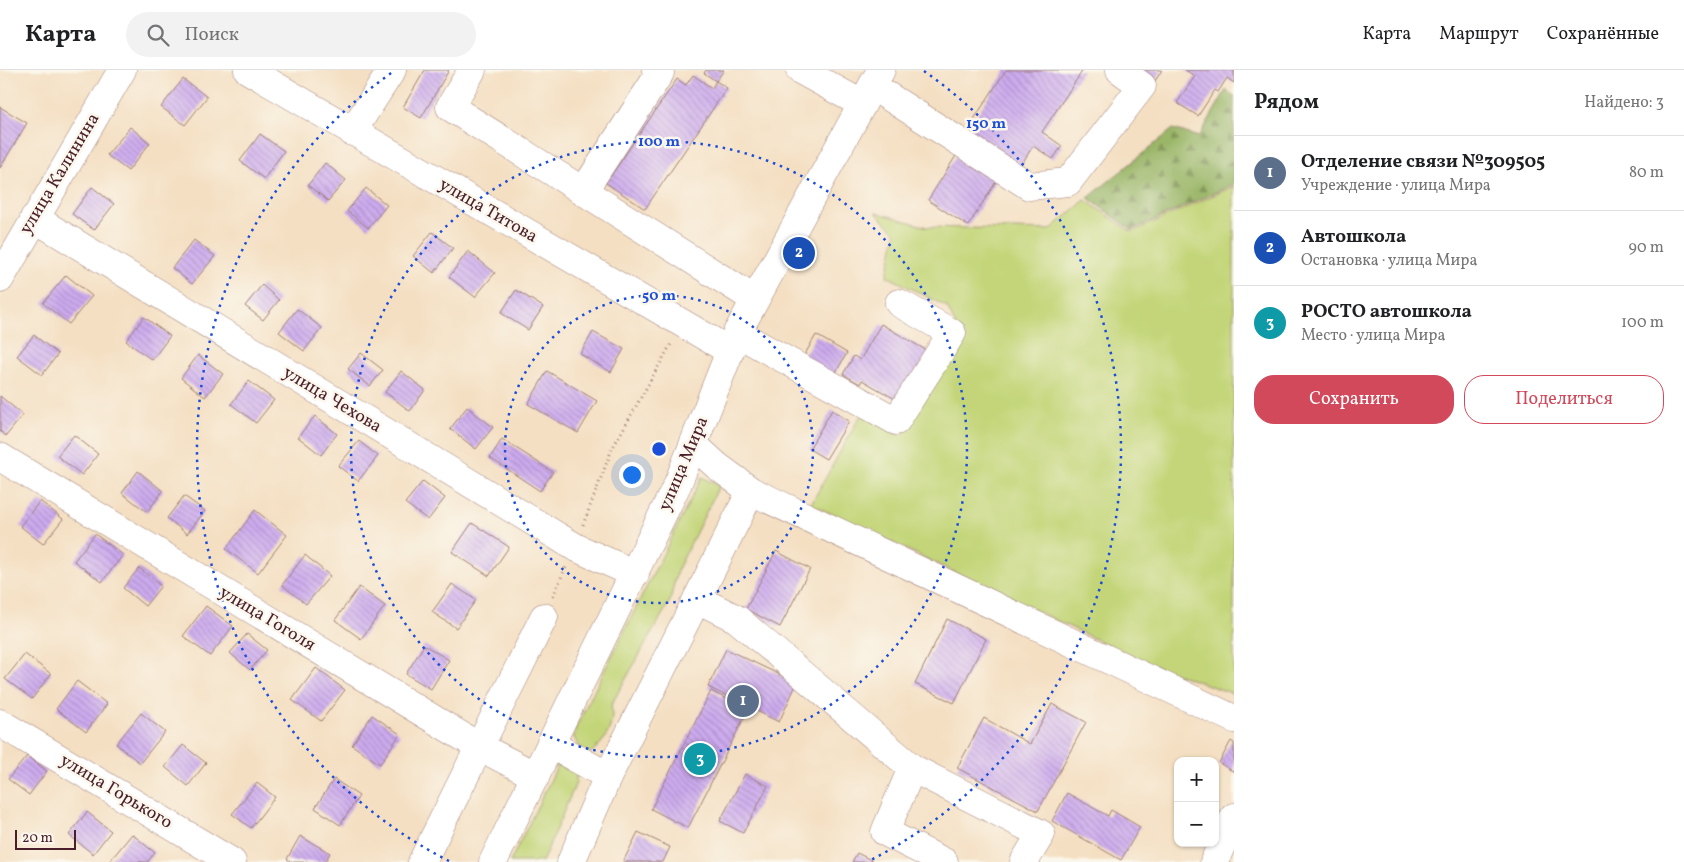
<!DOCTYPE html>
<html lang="ru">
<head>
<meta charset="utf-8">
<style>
	:root { --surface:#fff; --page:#f2f2f2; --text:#202124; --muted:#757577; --line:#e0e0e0; --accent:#d1495b }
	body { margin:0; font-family:Vollkorn,serif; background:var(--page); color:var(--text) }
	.controls { position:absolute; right:15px; bottom:15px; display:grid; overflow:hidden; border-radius:10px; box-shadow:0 1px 4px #0004 }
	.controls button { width:45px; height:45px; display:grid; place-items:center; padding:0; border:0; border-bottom:1px solid var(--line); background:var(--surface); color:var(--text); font:25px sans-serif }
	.scale { position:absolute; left:15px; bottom:12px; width:61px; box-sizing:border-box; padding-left:5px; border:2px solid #4a1f2b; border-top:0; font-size:14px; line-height:18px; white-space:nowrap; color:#4a1f2b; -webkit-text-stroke:4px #fbf7ec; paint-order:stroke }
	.you { position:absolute; left:631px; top:404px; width:18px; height:18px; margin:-12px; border:4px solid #fff; border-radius:50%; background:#1a73e8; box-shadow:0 0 0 8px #1a73e833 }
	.badge { display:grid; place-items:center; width:32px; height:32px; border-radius:50%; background:var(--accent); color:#fff; font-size:16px; font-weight:700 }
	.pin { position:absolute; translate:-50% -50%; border:2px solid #fff; box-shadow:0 1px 5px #0006 }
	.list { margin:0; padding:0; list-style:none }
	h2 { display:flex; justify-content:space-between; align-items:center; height:65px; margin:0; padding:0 20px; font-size:21px }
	h2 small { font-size:16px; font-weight:400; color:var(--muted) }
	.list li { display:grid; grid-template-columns:32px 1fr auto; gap:15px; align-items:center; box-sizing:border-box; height:75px; padding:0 20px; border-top:1px solid var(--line) }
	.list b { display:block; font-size:19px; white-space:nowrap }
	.list p { margin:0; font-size:16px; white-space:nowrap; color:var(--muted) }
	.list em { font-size:16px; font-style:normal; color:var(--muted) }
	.actions { display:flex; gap:10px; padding:15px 20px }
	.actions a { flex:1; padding:11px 0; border:1px solid var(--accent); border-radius:20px; text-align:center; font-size:18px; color:var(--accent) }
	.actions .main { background:var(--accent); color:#fff }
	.icon { flex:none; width:28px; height:28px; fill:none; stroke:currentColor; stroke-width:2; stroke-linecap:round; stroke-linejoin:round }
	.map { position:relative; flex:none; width:1234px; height:792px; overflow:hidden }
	header { display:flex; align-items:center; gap:30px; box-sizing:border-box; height:70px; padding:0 25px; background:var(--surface); border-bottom:1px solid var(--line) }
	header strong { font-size:24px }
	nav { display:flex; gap:28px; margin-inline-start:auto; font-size:18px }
	.search { width:350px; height:45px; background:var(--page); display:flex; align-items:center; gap:12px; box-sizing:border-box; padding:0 18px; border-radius:28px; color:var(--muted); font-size:19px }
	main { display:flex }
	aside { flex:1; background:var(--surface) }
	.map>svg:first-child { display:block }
	.grass { fill:#c3d578; stroke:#867a52 }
	.forest { fill:url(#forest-firs); stroke:#726a4a }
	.building { fill:url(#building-back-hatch) }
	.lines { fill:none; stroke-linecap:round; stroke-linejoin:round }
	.minor-casing { stroke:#9f7f76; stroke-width:29 }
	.major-casing { stroke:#9f7f76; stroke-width:29 }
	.path { stroke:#9f7f76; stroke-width:3; stroke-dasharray:1 4; stroke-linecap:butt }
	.minor { stroke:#fff; stroke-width:28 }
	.major { stroke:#fff; stroke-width:28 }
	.ring { fill:none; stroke:#1d4ed8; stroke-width:2.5; stroke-dasharray:2.5 5 }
	.labels { text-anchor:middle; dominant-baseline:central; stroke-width:5; stroke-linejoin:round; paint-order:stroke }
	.street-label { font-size:18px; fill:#4a1f2b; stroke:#fbf7ec }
	.centre { fill:#1d4ed8; stroke:#fbf7ec; stroke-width:2.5 }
	.ring-label { font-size:15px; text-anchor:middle; font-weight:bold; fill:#1d4ed8; stroke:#fbf7ec; stroke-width:5; stroke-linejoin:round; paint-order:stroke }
</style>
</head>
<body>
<header>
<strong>Карта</strong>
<div class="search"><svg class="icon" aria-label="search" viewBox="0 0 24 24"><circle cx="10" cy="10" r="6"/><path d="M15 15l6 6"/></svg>Поиск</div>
<nav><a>Карта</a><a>Маршрут</a><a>Сохранённые</a></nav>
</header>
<main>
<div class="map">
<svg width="1234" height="792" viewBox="0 0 1234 792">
	<defs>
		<pattern id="forest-firs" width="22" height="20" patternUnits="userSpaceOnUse" patternTransform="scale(1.25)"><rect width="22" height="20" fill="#9ab668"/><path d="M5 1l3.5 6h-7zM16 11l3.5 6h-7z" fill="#809356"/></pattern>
		<pattern id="building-back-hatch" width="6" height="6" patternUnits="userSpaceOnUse" patternTransform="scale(1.25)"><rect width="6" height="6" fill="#cdabef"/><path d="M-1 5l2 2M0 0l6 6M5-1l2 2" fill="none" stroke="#a88bc2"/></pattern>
	</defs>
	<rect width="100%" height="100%" fill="#fbf7ec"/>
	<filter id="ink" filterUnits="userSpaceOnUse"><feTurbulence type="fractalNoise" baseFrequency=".02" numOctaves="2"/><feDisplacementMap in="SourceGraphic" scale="10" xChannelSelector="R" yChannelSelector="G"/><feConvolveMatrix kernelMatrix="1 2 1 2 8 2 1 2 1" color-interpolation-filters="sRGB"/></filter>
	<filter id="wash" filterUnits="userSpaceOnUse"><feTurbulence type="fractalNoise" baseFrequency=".0096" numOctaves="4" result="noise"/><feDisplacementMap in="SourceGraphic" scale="20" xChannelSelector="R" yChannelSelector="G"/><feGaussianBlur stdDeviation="1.12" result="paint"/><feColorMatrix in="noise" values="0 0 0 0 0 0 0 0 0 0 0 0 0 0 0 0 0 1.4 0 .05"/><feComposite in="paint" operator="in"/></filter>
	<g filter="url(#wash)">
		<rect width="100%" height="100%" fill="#f4dfc2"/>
		<!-- grass -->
		<g class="grass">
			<polygon points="1234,116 1234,624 1148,594 811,434 862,343 903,365 961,266 947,237 887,206 896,163 875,142 927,157 1050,160 1085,130 1132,162"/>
			<path d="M702,407L719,416L677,501L670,531L611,635C615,654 606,672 590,683L580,677L574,668L576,657Z"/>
			<polygon points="558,695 576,704 576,713 542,792 510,792"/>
		</g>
		<!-- forest -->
		<polygon class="forest" points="1226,20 1234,26 1234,114 1132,160 1088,128 1173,59 1199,67"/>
		<g id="blocks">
			<!-- building -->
			<g class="building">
				<polygon points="425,0 449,0 421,48 403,37"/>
				<polygon points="706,0 724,0 716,11 727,18 645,139 606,113 677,9 686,15 693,5 712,18 716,11 704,3"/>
				<polygon points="1006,0 1083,0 1042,62 1062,76 1053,89 1033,76 1019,98 965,63"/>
				<polygon points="1137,0 1162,0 1155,11"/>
				<polygon points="1185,0 1234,0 1234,13 1227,8 1218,22 1215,20 1198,46 1177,33 1195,6"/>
				<polygon points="183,9 207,27 185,55 161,37"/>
				<polygon points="0,37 27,53 0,98"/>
				<polygon points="130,57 150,73 128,101 107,85"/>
				<polygon points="260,64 284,81 264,109 240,91"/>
				<polygon points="959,81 999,107 968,156 928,130"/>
				<polygon points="325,93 346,110 328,131 308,115"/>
				<polygon points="92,117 114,134 94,160 72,144"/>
				<polygon points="366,118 387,135 368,158 347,141"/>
				<polygon points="432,162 453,178 434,203 413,186"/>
				<polygon points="194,170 215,186 192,214 172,198"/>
				<polygon points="468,181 495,203 475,227 449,207"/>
				<polygon points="66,205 92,226 69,254 43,233"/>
				<polygon points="262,215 279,230 263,250 245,236"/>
				<polygon points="516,220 543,237 528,260 501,243"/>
				<polygon points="297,239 322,258 304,281 279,262"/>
				<polygon points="144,247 170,266 152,290 126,271"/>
				<polygon points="881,254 931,283 902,333 862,310 860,314 843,304 854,286 860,290"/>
				<polygon points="593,262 624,279 611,302 580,284"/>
				<polygon points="34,265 58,284 42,305 17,286"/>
				<polygon points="816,265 847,283 832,309 801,291"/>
				<polygon points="361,283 383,300 370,316 348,299"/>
				<polygon points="198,285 223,304 205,327 181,308"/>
				<polygon points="401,301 425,320 410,341 385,322"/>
				<polygon points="547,301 597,331 578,363 528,334"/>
				<polygon points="249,311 274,330 256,353 231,334"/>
				<polygon points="0,326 23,345 6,366 0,361"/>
				<polygon points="467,337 493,357 476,379 450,359"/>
				<polygon points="832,340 849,351 826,389 809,379"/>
				<polygon points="315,346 337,364 321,385 298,367"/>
				<polygon points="74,365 98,384 82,405 57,386"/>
				<polygon points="502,369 553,402 540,421 490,388"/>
				<polygon points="359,371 378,386 358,411 338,396"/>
				<polygon points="138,401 163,421 147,442 122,423"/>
				<polygon points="423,411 445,428 428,450 405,433"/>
				<polygon points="184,426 205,441 187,464 167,448"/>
				<polygon points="40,431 63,449 43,474 20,456"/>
				<polygon points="255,440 287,465 258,503 226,479"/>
				<polygon points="472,453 509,477 489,506 452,482"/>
				<polygon points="95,464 123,485 102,512 74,491"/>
				<polygon points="776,481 810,499 780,557 746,539"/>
				<polygon points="305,485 330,506 306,534 282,515"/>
				<polygon points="139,498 161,516 145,536 123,518"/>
				<polygon points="452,514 476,530 456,558 432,542"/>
				<polygon points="359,517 385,536 361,569 335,550"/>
				<polygon points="206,536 233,556 210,586 183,566"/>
				<polygon points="947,549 986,569 954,633 915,614"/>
				<polygon points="247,564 267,580 250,600 230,583"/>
				<polygon points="424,575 449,590 431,619 406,604"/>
				<polygon points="726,579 797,613 779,652 708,617"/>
				<polygon points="25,584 51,604 32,629 5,609"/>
				<polygon points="316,598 345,620 321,651 292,630"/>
				<polygon points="77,611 107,634 86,662 56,639"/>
				<polygon points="711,621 748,640 688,758 651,739"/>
				<polygon points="1052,634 1086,652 1038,741 957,698 984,648 1030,674"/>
				<polygon points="141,643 165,662 140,693 116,674"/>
				<polygon points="372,645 400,664 380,694 352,675"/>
				<polygon points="1231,671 1234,673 1234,702 1219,693"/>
				<polygon points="183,675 206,693 188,716 165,697"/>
				<polygon points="27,686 47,701 29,725 8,709"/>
				<polygon points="745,704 768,716 743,763 720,751"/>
				<polygon points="334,709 359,726 340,755 315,738"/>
				<polygon points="257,713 275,727 251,758 232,744"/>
				<polygon points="1067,723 1108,746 1111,740 1140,757 1121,790 1052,751"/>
				<polygon points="87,742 111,761 93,784 69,765"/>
				<polygon points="638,762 670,777 663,792 623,792"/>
				<polygon points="132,764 155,783 147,792 109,792"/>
				<polygon points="300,766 330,783 325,792 291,792 287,789"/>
				<polygon points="857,783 875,792 852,792"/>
			</g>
		</g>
	</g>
	<g filter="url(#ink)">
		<use href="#blocks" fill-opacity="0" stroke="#9f7f76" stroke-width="1"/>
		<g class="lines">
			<defs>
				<g id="minor">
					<polyline points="248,0 730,281"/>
					<polyline points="472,0 450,37 754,229"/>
					<polyline points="800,0 862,34"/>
					<polyline points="872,16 1029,116 1068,112 1142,16 1120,0"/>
					<polyline points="352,62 392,0"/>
					<polyline points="583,122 660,3 656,0"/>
					<polyline points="34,148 575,477 635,504"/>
					<polyline points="0,209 122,0"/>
					<polyline points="737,263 896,351 952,263 899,233"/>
					<polyline points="694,375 717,396 751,421 1234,649"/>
					<polyline points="0,387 478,676 536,706"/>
					<polyline points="751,421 697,529 737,549 912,698 1041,764 1024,792"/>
					<polyline points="0,653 232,792"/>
					<polyline points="552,675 608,706"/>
					<polyline points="912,698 885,762 944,792"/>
					<polyline points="422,792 544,547"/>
					<polyline points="571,792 608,706 697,529"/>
					<polyline points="1214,792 1234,747"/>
				</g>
				<polyline id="major" points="493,792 678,413 737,263 881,0"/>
			</defs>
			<!-- minor casing -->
			<use href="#minor" class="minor-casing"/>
			<!-- major casing -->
			<use href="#major" class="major-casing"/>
			<!-- path -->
			<g class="path">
				<polyline points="583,455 612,379 671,274"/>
				<polyline points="553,526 566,497"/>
			</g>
			<!-- minor -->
			<use href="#minor" class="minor"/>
			<!-- major -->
			<use href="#major" class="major"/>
		</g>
	</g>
	<!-- distance rings -->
	<g class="ring">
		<circle cx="659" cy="379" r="154"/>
		<circle cx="659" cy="379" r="308"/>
		<path d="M449 791A462 462 0 0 1 394 1M924 1A462 462 0 0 1 869 791"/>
	</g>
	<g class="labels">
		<!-- street labels -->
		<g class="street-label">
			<text transform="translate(60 104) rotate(-59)">улица Калинина</text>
			<text transform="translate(488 141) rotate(30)">улица Титова</text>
			<text transform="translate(332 330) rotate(31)">улица Чехова</text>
			<text transform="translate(684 394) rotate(-67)">улица Мира</text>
			<text transform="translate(267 549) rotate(31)">улица Гоголя</text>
			<text transform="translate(116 722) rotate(31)">улица Горького</text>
		</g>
	</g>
	<circle cx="659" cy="379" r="8" class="centre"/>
	<g class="ring-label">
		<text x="986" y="58">150 m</text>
		<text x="659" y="76">100 m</text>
		<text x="659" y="230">50 m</text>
	</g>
</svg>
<div class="controls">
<button>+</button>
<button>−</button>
</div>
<div class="scale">20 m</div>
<div class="you"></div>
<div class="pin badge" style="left:743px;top:631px;background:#5c6f8a">1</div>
<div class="pin badge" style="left:799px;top:183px;background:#1a4fb4">2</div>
<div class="pin badge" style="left:700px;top:689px;background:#0f9aa8">3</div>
</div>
<aside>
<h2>Рядом<small>Найдено: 3</small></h2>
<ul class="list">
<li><span class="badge" style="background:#5c6f8a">1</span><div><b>Отделение связи №309505</b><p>Учреждение · улица Мира</p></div><em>80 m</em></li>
<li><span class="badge" style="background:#1a4fb4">2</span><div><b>Автошкола</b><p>Остановка · улица Мира</p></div><em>90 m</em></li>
<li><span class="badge" style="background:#0f9aa8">3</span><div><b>РОСТО автошкола</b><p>Место · улица Мира</p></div><em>100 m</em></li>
</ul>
<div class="actions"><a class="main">Сохранить</a><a>Поделиться</a></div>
</aside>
</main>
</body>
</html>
